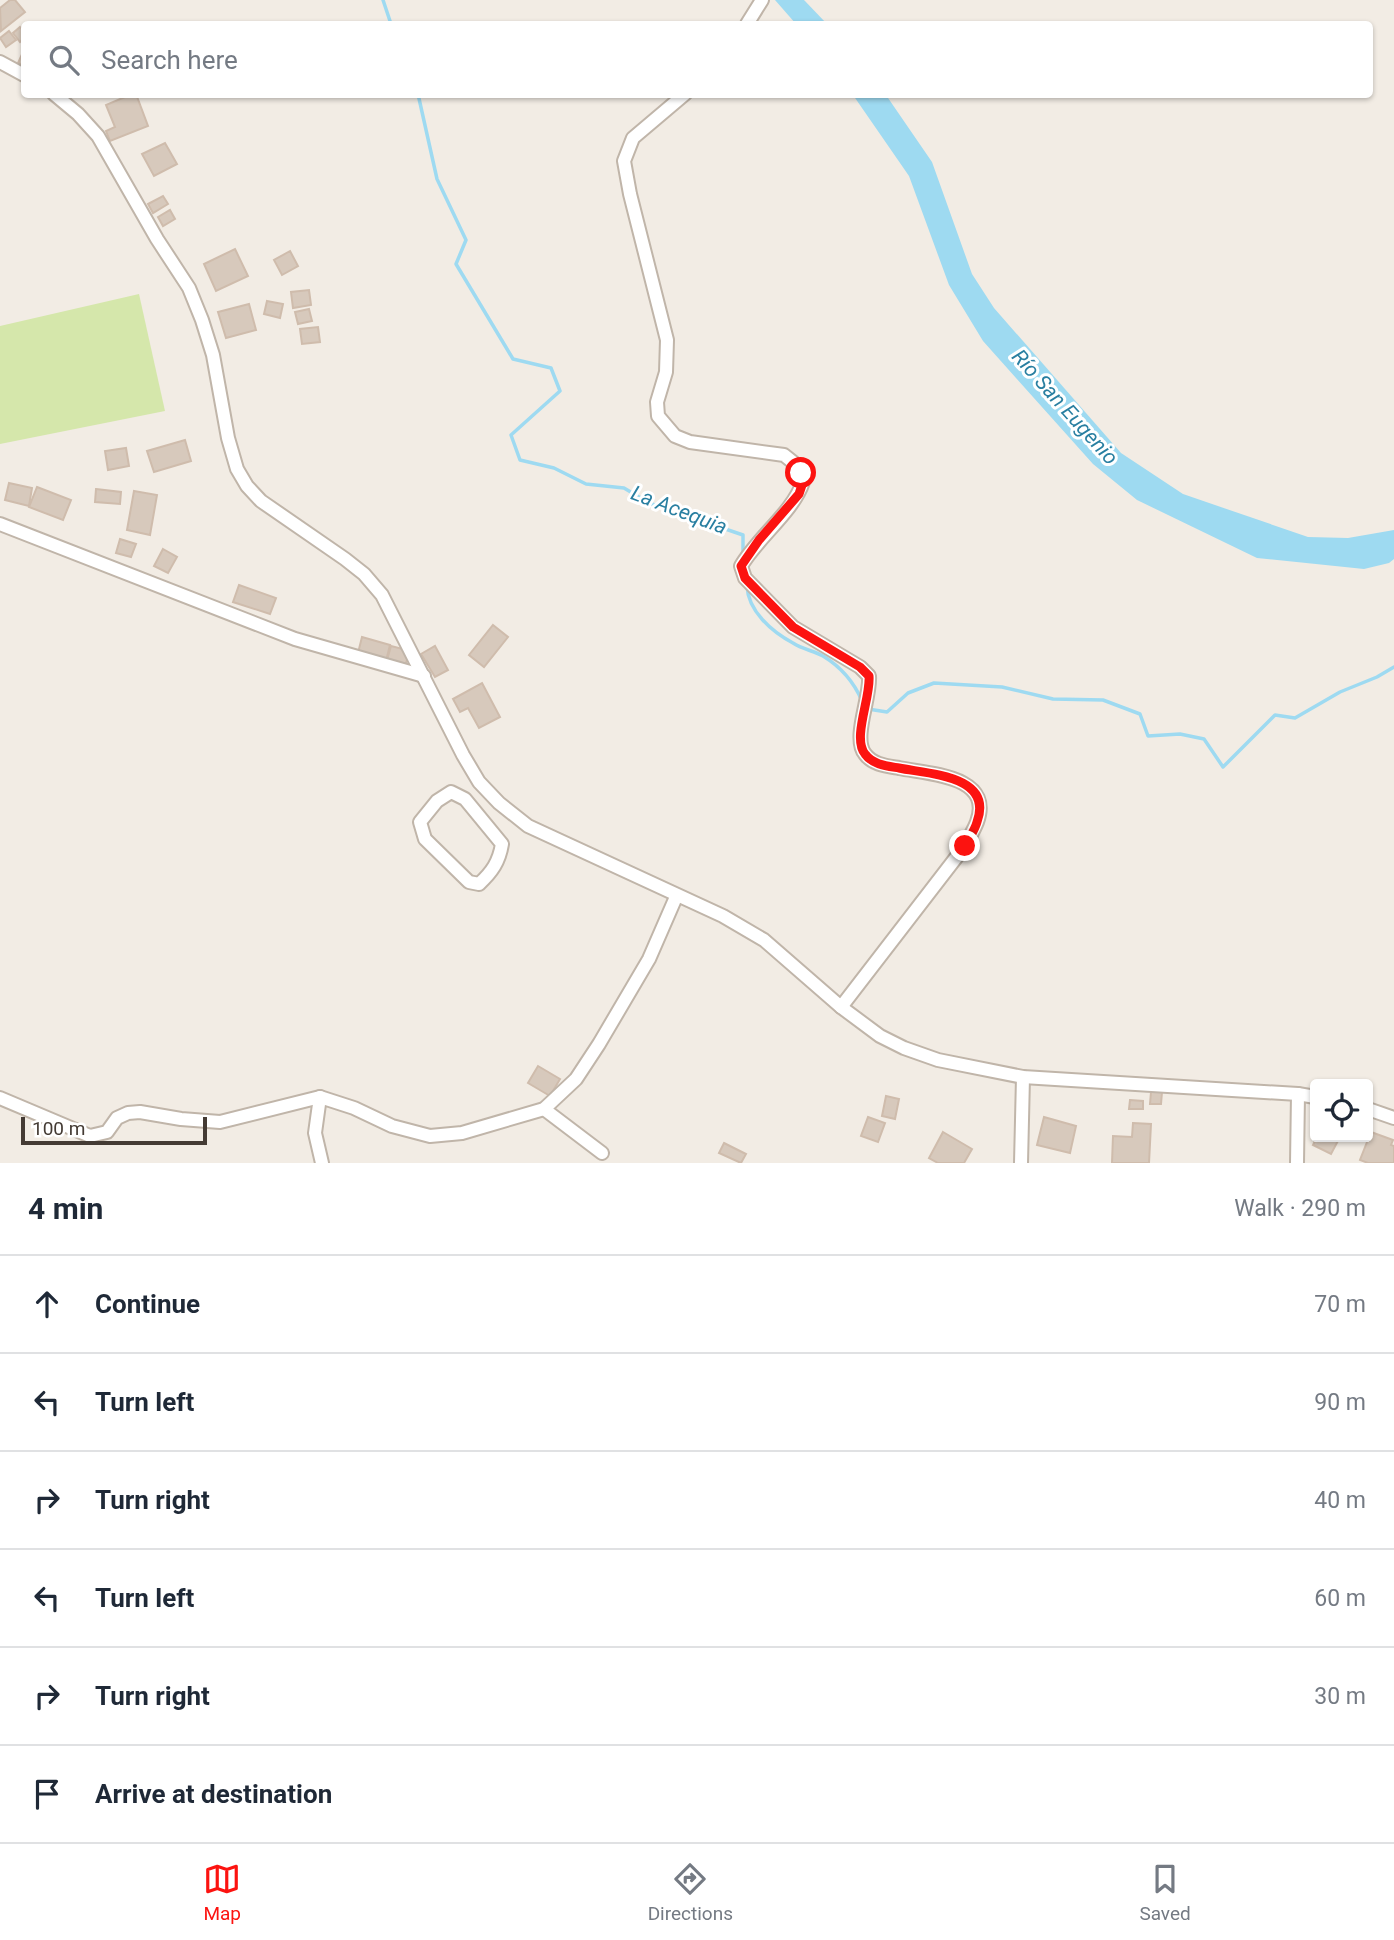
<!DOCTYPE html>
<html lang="en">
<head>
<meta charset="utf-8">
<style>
	:root { --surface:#fff; --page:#f2f2f3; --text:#1f2937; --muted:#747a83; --line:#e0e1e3; --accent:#fc1310 }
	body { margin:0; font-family:Roboto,sans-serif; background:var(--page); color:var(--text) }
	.controls { position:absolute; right:21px; bottom:21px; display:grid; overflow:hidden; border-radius:7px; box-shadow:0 2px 5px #0004 }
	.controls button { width:63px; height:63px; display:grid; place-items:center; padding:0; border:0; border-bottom:2px solid var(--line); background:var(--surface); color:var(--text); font:35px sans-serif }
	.scale { position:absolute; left:21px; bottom:18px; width:186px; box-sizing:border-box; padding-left:7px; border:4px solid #443b34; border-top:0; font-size:19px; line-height:24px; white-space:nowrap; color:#443b34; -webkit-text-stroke:5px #fff; paint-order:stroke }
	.stop { position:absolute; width:21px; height:21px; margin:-16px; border:5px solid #fc1310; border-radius:50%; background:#fff }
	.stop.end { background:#fc1310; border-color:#fff; box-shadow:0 2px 7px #0008 }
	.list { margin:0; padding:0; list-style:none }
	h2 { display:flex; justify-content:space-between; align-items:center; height:91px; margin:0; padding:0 28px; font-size:30px }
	h2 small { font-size:23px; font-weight:400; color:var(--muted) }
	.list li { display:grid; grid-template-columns:46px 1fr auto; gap:21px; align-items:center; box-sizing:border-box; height:98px; padding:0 28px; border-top:2px solid var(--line) }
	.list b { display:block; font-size:26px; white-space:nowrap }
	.list em { font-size:23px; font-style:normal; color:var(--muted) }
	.icon { flex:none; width:38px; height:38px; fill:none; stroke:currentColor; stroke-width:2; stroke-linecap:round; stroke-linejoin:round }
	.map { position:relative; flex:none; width:1394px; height:1163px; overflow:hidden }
	.search { position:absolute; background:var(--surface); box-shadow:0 2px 5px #0004; left:21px; right:21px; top:21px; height:77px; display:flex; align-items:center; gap:18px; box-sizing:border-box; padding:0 24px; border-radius:7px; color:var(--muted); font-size:26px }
	.sheet { height:679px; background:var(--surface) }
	nav { display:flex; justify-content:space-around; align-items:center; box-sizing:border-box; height:98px; border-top:2px solid var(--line); background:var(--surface); font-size:19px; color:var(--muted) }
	nav a { display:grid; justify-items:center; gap:4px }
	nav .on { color:var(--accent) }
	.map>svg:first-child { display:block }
	.green { fill:#d5e7ab }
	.water { fill:#9edaf1 }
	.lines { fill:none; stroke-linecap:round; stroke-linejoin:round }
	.stream { stroke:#9edaf1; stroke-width:3.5 }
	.building { fill:#d7c9bc; stroke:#cfbcac; stroke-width:2 }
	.minor-casing { stroke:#c0b5a9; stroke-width:16 }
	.minor { stroke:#fff; stroke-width:12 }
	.route { stroke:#fc1310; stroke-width:9 }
	.labels { text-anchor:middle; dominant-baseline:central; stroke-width:6; stroke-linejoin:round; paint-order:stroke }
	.water-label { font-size:21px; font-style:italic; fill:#297fa1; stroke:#fff }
</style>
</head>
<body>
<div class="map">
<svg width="1394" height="1163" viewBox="0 0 1394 1163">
	<rect width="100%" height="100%" fill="#f2ece4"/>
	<!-- green -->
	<polygon class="green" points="139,294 165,411 0,444 0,326"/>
	<!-- water -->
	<g class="water">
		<polygon points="775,0 804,0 827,24 796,24"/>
		<polygon points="853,95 886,95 932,162 972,274 994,308 1121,453 1183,494 1308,537 1348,538 1394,530 1394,559 1389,563 1364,569 1257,558 1137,500 1093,464 983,341 949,285 909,176"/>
	</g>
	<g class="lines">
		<!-- stream -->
		<g class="stream">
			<polyline points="383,0 391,24"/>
			<polyline points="418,94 437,179 466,240 456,264 513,359 551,368 560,391 511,435 520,460 554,468 586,484 624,488 649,503 743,535 743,556"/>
			<path d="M747,586C748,611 772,632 793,643C802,649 814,651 823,656C841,667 854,682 862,701"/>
			<polyline points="868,709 887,712 908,693 934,683 1002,687 1053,699 1103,700 1140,714 1148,736 1180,734 1204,739 1223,767 1275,715 1295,718 1340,692 1377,677 1394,667"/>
		</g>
	</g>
	<!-- building -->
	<g class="building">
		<polygon points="10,0 15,0 25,12 1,31 0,8"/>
		<polygon points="20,27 24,32 24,38 20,42 13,33"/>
		<polygon points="9,31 16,40 6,47 0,38"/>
		<polygon points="24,50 24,66 18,63"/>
		<polygon points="132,94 136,94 148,126 110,141 106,131 115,127 106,105"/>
		<polygon points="165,143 177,164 154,176 142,154"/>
		<polygon points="163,196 168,204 153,213 148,204"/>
		<polygon points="170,210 175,219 163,226 158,217"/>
		<polygon points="235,249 248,276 216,291 204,264"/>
		<polygon points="290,251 298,266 282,275 274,260"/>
		<polygon points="309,290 311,305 293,308 291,292"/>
		<polygon points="267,301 283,304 280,318 264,314"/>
		<polygon points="249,304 256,330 226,338 218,312"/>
		<polygon points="309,309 312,321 298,324 295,312"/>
		<polygon points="318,327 320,342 302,344 300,329"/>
		<polygon points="185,440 191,461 154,472 147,451"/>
		<polygon points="126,448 129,466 108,470 105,451"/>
		<polygon points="9,483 32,488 29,506 5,500"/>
		<polygon points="37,487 71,500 63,520 29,507"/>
		<polygon points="96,489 121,492 120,504 95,502"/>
		<polygon points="134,491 157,495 150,535 127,530"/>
		<polygon points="120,539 136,544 131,557 116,553"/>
		<polygon points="163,549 177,557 168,573 154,566"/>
		<polygon points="239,585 276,598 270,614 233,602"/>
		<polygon points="493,625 508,637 484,667 469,655"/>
		<polygon points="362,637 390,645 386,661 358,653"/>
		<polygon points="391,646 403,649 408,658 405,665 387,660"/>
		<polygon points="435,646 448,670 435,677 421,654"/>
		<polygon points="482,683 500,717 479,728 468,708 460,712 453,699"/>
		<polygon points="538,1066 560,1079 550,1096 528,1083"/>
		<polygon points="1151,1092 1162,1092 1161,1104 1150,1104"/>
		<polygon points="886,1096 899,1099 895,1119 882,1116"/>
		<polygon points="1130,1100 1143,1101 1143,1109 1129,1109"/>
		<polygon points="868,1117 885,1123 878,1142 861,1136"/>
		<polygon points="1044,1117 1076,1126 1070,1153 1037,1145"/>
		<polygon points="1133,1123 1151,1124 1149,1163 1112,1163 1113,1136 1132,1137"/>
		<polygon points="943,1132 972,1149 964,1163 938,1163 929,1158"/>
		<polygon points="1371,1132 1393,1140 1391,1145 1394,1146 1394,1163 1368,1163 1360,1160"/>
		<polygon points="1317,1137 1340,1137 1331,1154 1313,1145"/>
		<polygon points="724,1143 746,1154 741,1163 719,1153"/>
	</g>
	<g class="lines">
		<defs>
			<g id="minor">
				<polyline points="747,24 762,0"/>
				<polyline points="0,62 24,75"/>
				<polyline points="54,94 78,114 98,136 157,239 189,288 202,320 213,355 228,438 237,469 247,486 261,501 345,559 364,574 382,595 463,755 479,782 499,803 528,826 723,916 764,940 841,1007 880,1036 904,1048 938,1060 1023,1077 1298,1094 1315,1097"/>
				<path d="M685,94L633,138L624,161L630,194L667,340L666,372L657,402L658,416L675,436L690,442L784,455L794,463L803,482C793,512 758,537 741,566L745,578L793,627L860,667L869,676C871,697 852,738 865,754C873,765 887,766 899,768C928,774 994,775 977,822C974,830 969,838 965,846L841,1007"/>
				<polyline points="0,524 295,639 424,676"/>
				<path d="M451,792L465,799L502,844C499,862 492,872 479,884L469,882L425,839L420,822L437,801Z"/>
				<polyline points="320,1097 315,1133 322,1163"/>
				<polyline points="0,1098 90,1136 107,1132 117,1118 128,1113 140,1112 181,1119 220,1122 320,1097 354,1108 392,1126 430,1136 462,1133 544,1109 576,1079 599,1044 649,959 676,897"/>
				<polyline points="544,1109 602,1153"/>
				<polyline points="1368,1109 1394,1118"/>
				<polyline points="1021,1163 1023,1077"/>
				<polyline points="1297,1163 1298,1094"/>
			</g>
		</defs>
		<!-- minor casing -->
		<use href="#minor" class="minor-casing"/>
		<!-- minor -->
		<use href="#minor" class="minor"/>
	</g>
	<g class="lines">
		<!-- route -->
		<path class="route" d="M801,473L803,482L799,494L759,540L741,566L745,578L793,627L860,667L869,676C871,697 852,738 865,754C873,765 887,766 899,768C928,774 994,775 977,822C975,830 969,838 965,846"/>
	</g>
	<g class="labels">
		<!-- water labels -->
		<g class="water-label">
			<text transform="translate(1065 407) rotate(48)">Río San Eugenio</text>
			<text transform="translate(679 510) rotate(21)">La Acequia</text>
		</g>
	</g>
</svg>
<div class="controls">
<button><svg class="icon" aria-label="locate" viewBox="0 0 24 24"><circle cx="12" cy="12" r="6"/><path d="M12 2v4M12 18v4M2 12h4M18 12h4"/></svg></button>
</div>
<div class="scale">100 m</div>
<div class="stop" style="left:801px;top:473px"></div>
<div class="stop end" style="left:965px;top:846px"></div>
<div class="search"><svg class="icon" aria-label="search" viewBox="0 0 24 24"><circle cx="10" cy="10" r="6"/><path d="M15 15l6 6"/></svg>Search here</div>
</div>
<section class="sheet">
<h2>4 min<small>Walk · 290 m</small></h2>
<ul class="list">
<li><svg class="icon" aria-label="ahead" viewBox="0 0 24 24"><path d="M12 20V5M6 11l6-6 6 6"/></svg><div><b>Continue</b></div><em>70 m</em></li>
<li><svg class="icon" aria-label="left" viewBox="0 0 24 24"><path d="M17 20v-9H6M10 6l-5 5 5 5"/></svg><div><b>Turn left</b></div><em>90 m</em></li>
<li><svg class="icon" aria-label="right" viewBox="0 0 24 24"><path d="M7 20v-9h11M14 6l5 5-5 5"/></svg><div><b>Turn right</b></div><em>40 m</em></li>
<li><svg class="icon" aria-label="left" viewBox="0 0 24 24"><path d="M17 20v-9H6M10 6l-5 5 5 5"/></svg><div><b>Turn left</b></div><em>60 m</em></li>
<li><svg class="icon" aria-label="right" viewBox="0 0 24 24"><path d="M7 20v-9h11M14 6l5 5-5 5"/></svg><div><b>Turn right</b></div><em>30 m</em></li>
<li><svg class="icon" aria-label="arrive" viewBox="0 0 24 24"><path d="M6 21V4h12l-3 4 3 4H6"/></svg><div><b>Arrive at destination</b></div></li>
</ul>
</section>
<nav>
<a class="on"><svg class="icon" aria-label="map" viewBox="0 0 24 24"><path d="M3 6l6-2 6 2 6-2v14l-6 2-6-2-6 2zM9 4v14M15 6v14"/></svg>Map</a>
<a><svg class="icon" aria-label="directions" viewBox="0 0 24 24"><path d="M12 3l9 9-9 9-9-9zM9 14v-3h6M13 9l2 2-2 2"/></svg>Directions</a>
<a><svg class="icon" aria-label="saved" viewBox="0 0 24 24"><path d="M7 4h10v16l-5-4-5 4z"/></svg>Saved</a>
</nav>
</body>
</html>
